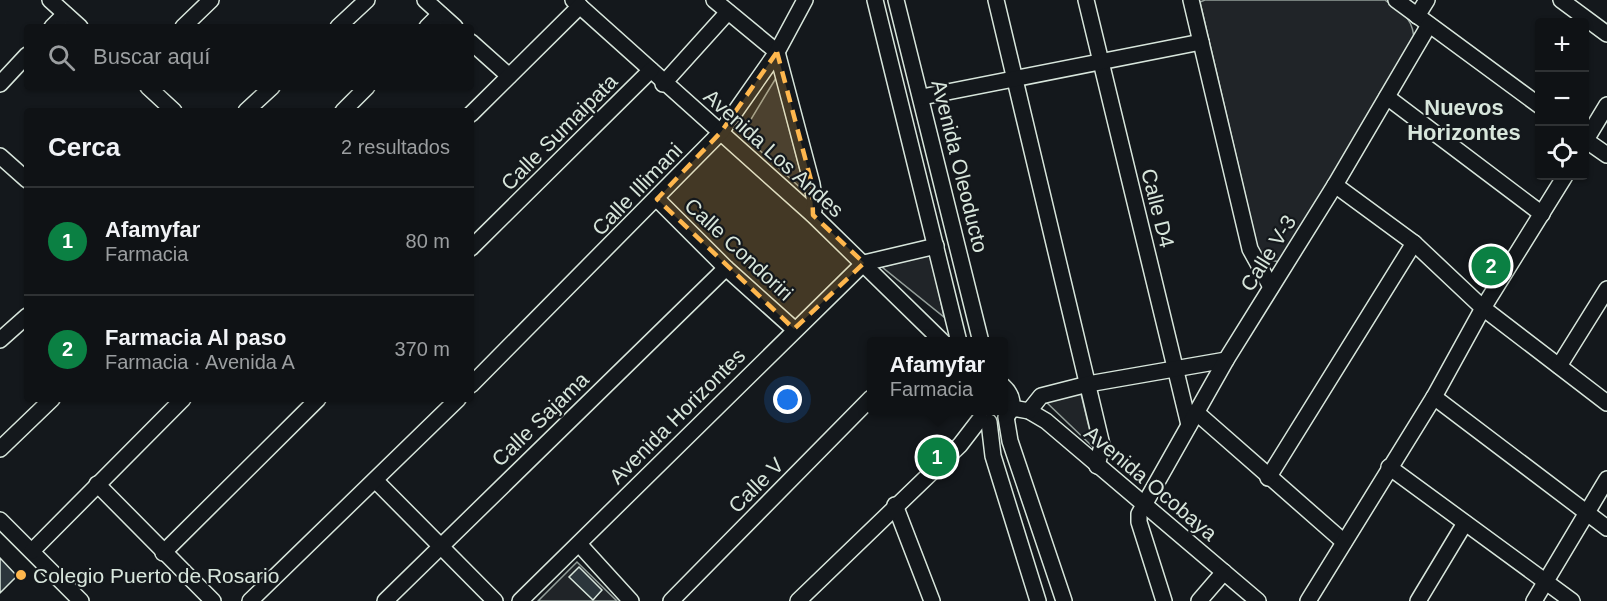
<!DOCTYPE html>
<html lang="es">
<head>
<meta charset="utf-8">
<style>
	:root { --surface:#0f1215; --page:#1d2022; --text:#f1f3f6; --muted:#9b9ea0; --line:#2f3234; --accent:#0b8043 }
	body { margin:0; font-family:Arial,sans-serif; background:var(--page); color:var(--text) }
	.controls { position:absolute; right:18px; top:18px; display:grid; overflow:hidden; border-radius:6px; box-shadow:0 2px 4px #0004 }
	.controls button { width:54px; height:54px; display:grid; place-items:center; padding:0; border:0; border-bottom:2px solid var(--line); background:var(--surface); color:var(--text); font:30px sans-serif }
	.you { position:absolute; left:788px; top:400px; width:21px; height:21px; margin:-15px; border:4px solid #fff; border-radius:50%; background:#1a73e8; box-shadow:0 0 0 9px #1a73e833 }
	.badge { display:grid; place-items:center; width:39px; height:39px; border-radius:50%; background:var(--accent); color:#fff; font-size:20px; font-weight:700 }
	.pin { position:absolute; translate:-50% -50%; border:3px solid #fff; box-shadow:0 2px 6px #0006 }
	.popup { position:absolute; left:867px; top:337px; width:141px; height:78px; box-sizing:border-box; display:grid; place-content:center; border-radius:6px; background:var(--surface); filter:drop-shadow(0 2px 4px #0005); font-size:20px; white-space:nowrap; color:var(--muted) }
	.popup b { font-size:22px; color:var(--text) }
	.popup::after { content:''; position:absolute; left:50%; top:100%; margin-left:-12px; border:12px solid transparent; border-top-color:var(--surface) }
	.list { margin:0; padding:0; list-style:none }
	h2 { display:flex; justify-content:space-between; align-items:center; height:78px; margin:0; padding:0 24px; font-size:26px }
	h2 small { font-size:20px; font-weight:400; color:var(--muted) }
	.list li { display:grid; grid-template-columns:39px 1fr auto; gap:18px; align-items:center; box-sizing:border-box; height:108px; padding:0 24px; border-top:2px solid var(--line) }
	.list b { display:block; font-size:22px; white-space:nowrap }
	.list p { margin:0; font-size:20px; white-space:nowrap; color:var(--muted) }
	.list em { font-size:20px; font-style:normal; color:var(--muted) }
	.icon { flex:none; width:33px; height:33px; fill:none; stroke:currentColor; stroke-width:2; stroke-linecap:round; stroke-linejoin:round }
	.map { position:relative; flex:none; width:1607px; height:601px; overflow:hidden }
	.search { position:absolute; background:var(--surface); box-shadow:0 2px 4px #0004; left:24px; top:24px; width:450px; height:66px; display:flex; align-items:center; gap:15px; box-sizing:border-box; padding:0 21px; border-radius:6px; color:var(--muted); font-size:22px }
	.panel { position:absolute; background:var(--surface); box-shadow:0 2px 4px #0004; left:24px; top:108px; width:450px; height:294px; border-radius:6px }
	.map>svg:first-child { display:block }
	.green { fill:#202428; stroke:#939e99; stroke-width:1.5 }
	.building { fill:#2c363c; stroke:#d8e6dc; stroke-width:1.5 }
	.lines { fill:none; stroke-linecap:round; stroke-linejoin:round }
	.minor-casing { stroke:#d8e6dc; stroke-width:18 }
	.minor { stroke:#14181c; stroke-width:15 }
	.marked { fill:#ffb74d; fill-opacity:0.2; stroke:#ffb74d; stroke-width:4.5; stroke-dasharray:12 8; stroke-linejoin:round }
	.poi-dot { fill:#ffb74d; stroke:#14181c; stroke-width:2 }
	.labels { text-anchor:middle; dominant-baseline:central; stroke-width:4.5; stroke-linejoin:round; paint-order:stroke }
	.street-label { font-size:21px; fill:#d8e6dc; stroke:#14181c }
	.poi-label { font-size:21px; fill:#d8e6dc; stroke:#14181c; text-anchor:start }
	.neighbourhood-label { font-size:22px; font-weight:bold; fill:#d8e6dc; stroke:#14181c }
</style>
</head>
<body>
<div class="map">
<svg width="1607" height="601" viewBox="0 0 1607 601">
	<rect width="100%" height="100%" fill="#14181c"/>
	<!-- green -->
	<g class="green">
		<path d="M1205,0H1385C1404,13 1415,20 1414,45L1281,262L1269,260L1259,254L1200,2Z"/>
		<polygon points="776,78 806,193 742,134"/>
		<polygon points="931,254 944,317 882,267"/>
		<polygon points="1081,394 1094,448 1043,399"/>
		<polygon points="577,562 617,601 538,601"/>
	</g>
	<!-- building -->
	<g class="building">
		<polygon points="0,558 17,576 0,593"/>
		<polygon points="579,567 602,590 593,600 569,577"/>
	</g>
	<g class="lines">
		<defs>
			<g id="minor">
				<polyline points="50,0 80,27"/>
				<polyline points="425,0 455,27"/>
				<polyline points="573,0 813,215 943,342"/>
				<polyline points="714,0 777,52 812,184 815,204 813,215"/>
				<polyline points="875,0 959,342"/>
				<polyline points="896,0 981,342"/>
				<polyline points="996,0 1102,445 1097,466"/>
				<polyline points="1086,0 1189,425"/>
				<polyline points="1191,0 1250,249 1271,287"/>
				<polyline points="1396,0 1540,106"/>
				<polyline points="1561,0 1607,34"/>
				<polyline points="1417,16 1427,0"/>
				<polyline points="52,27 65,14"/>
				<polyline points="183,27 211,0"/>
				<polyline points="338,27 367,0"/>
				<polyline points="427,27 440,14"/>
				<polyline points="471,42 509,76"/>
				<polyline points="0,84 27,55"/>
				<polyline points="663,84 728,12"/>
				<polyline points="148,87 174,111"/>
				<polyline points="922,97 1201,42"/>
				<polyline points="1387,97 1542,214"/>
				<polyline points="246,111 272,87"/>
				<polyline points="343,111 367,87"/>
				<polyline points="471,114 580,6"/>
				<polyline points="1584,139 1607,155"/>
				<polyline points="1584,143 1607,105"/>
				<polyline points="0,156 27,180"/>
				<polyline points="1335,185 1414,243 1483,308 1607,403"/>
				<polyline points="657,199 726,268 794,329"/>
				<polyline points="471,248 651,70"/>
				<polyline points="0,340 27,316"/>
				<polyline points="1559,366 1607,289"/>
				<polyline points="471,385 721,132 777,52 805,0"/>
				<path d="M1003,386C1013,395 1015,406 1007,416"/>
				<polyline points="1434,397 1607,528"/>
				<polyline points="1012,408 1029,411 1046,421 1258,601"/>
				<polyline points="1029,411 1041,396 1088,384 1226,360"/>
				<polyline points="1197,413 1344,542"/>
				<polyline points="1006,417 1010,441 1064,601"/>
				<polyline points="989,422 993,456 1038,601"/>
				<polyline points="0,449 52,399"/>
				<polyline points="1389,467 1572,601"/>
				<polyline points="1268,478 1414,243"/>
				<polyline points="376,481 495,601"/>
				<polyline points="97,484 213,601"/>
				<polyline points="895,505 932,601"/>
				<polyline points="0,520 81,601"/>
				<polyline points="579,544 631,601"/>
				<polyline points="32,551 183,399"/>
				<polyline points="163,553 318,399"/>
				<polyline points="250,601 458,399"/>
				<polyline points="385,601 726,268"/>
				<polyline points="520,601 864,263 936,246"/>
				<polyline points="671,601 871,398"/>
				<polyline points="798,601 960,445 980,419"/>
				<polyline points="1164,601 1139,522 1139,514 1226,360 1335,185 1429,25"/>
				<polyline points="1199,601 1224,572"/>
				<polyline points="1308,601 1434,397 1483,308 1565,176"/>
				<polyline points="1418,601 1465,523"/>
				<polyline points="1534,601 1607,479"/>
			</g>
		</defs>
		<!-- minor casing -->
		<use href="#minor" class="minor-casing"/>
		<!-- minor -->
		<use href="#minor" class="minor"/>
	</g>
	<!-- marked area -->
	<path class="marked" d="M777,52L812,184L813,215L864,263L794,329L657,199L721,132Z"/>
	<!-- markers -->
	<circle class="poi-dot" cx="21" cy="575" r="6"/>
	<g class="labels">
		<!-- street labels -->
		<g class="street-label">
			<text transform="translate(559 132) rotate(-45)">Calle Sumaipata</text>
			<text transform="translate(774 153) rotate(42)">Avenida Los Andes</text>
			<text transform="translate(960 166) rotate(76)">Avenida Oleoducto</text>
			<text transform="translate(637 189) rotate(-46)">Calle Illimani</text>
			<text transform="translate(1158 208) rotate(76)">Calle D4</text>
			<text transform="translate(739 249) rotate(43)">Calle Condoriri</text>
			<text transform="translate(1268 253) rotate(-58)">Calle V-3</text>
			<text transform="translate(677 416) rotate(-45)">Avenida Horizontes</text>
			<text transform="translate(540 419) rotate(-44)">Calle Sajama</text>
			<text transform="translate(1151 483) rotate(40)">Avenida Ocobaya</text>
			<text transform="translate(756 485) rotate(-45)">Calle V</text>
		</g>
		<!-- poi labels -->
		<g class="poi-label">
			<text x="33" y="575">Colegio Puerto de Rosario</text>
		</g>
		<!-- neighbourhood labels -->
		<g class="neighbourhood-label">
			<text x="1464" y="107">Nuevos<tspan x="1464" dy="25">Horizontes</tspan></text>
		</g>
	</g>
</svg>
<div class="controls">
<button>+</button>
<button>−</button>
<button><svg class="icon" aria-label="locate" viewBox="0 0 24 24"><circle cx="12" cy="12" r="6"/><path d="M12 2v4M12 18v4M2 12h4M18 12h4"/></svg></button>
</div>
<div class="you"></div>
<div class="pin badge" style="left:937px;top:457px">1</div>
<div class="popup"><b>Afamyfar</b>Farmacia</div>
<div class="pin badge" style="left:1491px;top:266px">2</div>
<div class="search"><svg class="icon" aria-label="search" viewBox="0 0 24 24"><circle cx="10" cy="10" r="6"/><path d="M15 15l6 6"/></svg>Buscar aquí</div>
<section class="panel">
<h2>Cerca<small>2 resultados</small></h2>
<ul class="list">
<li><span class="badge">1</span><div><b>Afamyfar</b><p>Farmacia</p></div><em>80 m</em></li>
<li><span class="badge">2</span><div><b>Farmacia Al paso</b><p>Farmacia · Avenida A</p></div><em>370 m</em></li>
</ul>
</section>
</div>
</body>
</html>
